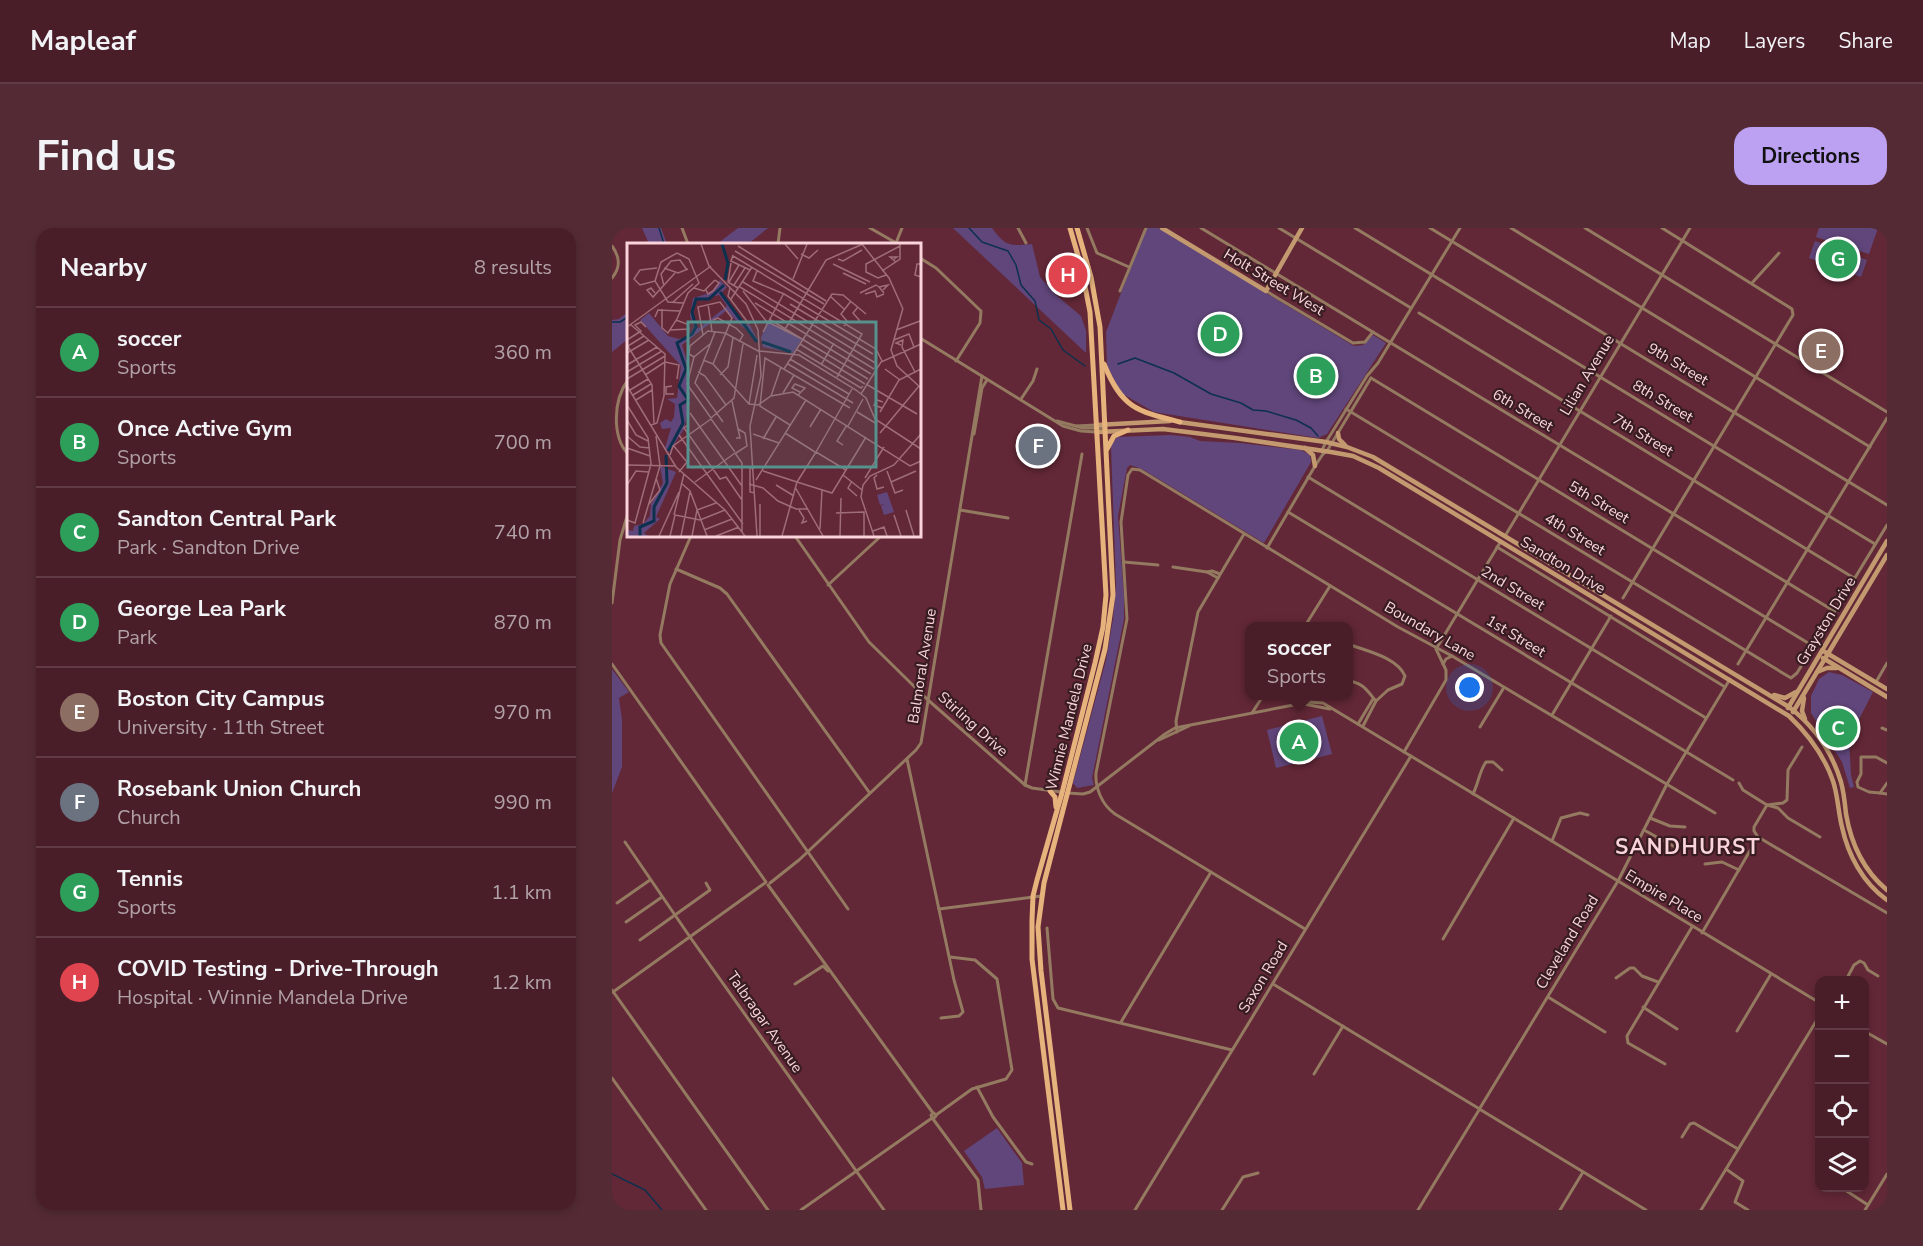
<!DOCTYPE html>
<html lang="en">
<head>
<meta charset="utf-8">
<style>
	:root { --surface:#4a1e29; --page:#542b35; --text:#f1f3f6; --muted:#b2a2a8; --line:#613c46; --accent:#bca0f2 }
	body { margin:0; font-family:"Nunito Sans",sans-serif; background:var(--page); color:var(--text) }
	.controls { position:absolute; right:18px; bottom:18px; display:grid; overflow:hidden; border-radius:12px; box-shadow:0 3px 9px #0003 }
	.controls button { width:54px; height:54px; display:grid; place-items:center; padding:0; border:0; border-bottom:2px solid var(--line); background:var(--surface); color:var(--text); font:30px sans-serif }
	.you { position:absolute; left:858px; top:460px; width:21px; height:21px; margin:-15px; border:4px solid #fff; border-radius:50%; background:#1a73e8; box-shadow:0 0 0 9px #1a73e833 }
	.badge { display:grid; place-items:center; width:39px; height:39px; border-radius:50%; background:var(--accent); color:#fff; font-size:20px; font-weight:700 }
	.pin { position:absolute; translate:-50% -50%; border:3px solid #fff; box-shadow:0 2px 6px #0006 }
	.popup { position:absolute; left:633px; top:394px; width:108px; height:78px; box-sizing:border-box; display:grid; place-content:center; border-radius:12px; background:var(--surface); filter:drop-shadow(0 2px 4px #0005); font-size:20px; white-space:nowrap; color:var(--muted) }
	.popup b { font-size:22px; color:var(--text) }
	.popup::after { content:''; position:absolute; left:50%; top:100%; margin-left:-12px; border:12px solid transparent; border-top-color:var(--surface) }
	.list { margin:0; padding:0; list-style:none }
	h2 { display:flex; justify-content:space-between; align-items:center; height:78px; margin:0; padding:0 24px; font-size:26px }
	h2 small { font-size:20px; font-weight:400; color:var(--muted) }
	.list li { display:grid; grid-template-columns:39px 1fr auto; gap:18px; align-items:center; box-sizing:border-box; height:90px; padding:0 24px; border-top:2px solid var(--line) }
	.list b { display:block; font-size:22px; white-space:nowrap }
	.list p { margin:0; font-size:20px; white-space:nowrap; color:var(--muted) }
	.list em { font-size:20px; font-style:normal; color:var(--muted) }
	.icon { flex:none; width:33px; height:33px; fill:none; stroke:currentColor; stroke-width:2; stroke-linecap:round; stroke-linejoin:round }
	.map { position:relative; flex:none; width:1275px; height:982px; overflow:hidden; border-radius:18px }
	header { display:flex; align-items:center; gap:36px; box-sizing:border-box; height:84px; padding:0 30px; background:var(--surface); border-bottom:2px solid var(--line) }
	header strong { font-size:28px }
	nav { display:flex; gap:33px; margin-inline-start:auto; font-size:21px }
	.intro { display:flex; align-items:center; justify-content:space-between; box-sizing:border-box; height:144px; padding:0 36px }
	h1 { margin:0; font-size:42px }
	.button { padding:15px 27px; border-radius:18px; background:var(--accent); color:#111; font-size:21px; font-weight:700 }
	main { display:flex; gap:36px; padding:0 36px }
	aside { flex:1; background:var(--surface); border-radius:18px; box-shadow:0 3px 9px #0003 }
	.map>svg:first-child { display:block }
	.green { fill:#61467b }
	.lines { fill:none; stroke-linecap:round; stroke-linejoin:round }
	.stream { stroke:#0c304d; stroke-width:1.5 }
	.street { stroke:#947a60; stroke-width:3 }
	.secondary { stroke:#c39a70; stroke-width:4.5 }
	.primary { stroke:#e7b37d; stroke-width:5 }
	.labels { text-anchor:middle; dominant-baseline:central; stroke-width:4.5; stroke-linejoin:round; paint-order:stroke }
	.street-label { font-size:15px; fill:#fad4da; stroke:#371c22 }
	.district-label { font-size:21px; font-weight:bold; letter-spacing:1.5px; fill:#fad4da; stroke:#371c22 }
	.inset-river { fill:none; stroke:#0c304d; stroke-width:3 }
	.inset-road { fill:none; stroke:#9f6d78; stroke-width:1.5 }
	.view { fill:#56928e; fill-opacity:0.15; stroke:#56928e; stroke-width:3 }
	.inset-edge { fill:none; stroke:#fad4da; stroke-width:3 }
</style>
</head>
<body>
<header>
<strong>Mapleaf</strong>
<nav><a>Map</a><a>Layers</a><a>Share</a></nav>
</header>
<div class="intro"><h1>Find us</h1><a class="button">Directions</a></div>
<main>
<aside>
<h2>Nearby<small>8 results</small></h2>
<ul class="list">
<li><span class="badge" style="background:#2e9e5b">A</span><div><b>soccer</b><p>Sports</p></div><em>360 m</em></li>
<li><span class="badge" style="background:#2e9e5b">B</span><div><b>Once Active Gym</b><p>Sports</p></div><em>700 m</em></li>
<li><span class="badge" style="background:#2e9e5b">C</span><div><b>Sandton Central Park</b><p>Park · Sandton Drive</p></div><em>740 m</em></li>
<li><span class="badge" style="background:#2e9e5b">D</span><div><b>George Lea Park</b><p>Park</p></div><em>870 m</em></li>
<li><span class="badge" style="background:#8d6e63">E</span><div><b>Boston City Campus</b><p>University · 11th Street</p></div><em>970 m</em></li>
<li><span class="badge" style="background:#6b7280">F</span><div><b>Rosebank Union Church</b><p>Church</p></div><em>990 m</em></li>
<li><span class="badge" style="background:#2e9e5b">G</span><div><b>Tennis</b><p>Sports</p></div><em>1.1 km</em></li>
<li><span class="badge" style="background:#e0444e">H</span><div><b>COVID Testing - Drive-Through</b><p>Hospital · Winnie Mandela Drive</p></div><em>1.2 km</em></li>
</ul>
</aside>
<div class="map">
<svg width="1275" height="982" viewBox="0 0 1275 982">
	<rect width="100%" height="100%" fill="#632837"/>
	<!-- green -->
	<g class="green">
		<polygon points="30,0 49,0 55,16 37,16"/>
		<polygon points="126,0 156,0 136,16 105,16"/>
		<path d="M341,0H380C394,19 398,18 420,16L428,49L444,67L469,88L474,103V125Z"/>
		<polygon points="534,0 546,0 742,118 751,117 761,107 774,115 715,206 706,210 542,184 509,165 495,138 494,104"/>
		<polygon points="1207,0 1266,0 1257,26 1204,9"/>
		<polygon points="1203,13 1255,32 1249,49 1197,30"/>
		<polygon points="16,84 16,111 0,124 0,92 7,91"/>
		<polygon points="559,207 578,209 588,213 628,215 689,222 698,227 699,234 652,315 530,241 518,237 515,240 506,288 512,368 512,391 480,550 482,557 465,560 461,555 494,432 501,391 504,357 499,218 505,209"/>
		<polygon points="0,441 17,464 7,470 10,492 10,539 0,565"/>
		<polygon points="1217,444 1230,447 1261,464 1237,511 1239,547 1242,559 1238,560 1230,534 1199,485 1199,468 1207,451"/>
		<polygon points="710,488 720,526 664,540 655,502"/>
		<polygon points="385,900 410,935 412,957 373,961 370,949 352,923"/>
	</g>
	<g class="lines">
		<!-- stream -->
		<g class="stream">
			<polyline points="47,0 52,16"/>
			<polyline points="357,0 370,14 396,23 404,37 409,57 423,73 427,92 439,101 451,122 473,138"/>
			<polyline points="0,94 8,94 16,89"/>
			<polyline points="506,136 523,130 562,145 599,166 629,175 641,182 654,183 684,192 699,200 706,208"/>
			<polyline points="0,946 33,962 50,982"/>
		</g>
		<!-- street -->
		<g class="street">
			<polyline points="70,0 76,16"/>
			<polyline points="258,0 286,16"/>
			<polyline points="406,0 414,15"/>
			<polyline points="475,0 485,25 517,39"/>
			<polyline points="589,0 1222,383"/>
			<polyline points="667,0 799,80"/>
			<polyline points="743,0 1263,316"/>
			<polyline points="818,0 1275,277"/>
			<polyline points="899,0 1258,219"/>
			<polyline points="973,0 1275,184"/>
			<polyline points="284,15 290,0"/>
			<polyline points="166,16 168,0"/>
			<path d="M0,18C8,29 9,39 0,50"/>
			<polyline points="308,30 324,40 369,83 368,95 344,133"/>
			<polyline points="1140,55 1167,25"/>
			<polyline points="508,63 534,0"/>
			<polyline points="654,63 741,115 753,114 761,104"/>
			<polyline points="807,85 1242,350"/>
			<polyline points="308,110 451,198 469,203 484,204"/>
			<polyline points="759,150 1201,418"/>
			<path d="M16,152C1,172 0,209 16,226"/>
			<polyline points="409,171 421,153 425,141"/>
			<polyline points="734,181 1179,450 1185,445 1275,297"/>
			<polyline points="445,193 471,200 494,200"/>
			<polyline points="464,198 484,197"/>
			<polyline points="362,206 370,160 375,152"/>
			<polyline points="711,226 710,222 714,214 755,148 766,135 848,0"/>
			<polyline points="696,249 1094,490"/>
			<polyline points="348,282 396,290"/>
			<polyline points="676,284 1121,552"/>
			<polyline points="79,308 58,356 48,407 49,415 236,681"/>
			<polyline points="183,308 257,414 316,472 413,557 420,560 449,564"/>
			<polyline points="893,308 1078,0"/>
			<polyline points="885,319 1113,459"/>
			<polyline points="655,320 703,238 711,226 715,223 759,150"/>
			<polyline points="512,334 546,337"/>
			<polyline points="561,339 595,344 600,343 608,346"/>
			<polyline points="64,341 108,360 115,366 257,564"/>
			<polyline points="595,344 606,350"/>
			<polyline points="216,357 269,308"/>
			<polyline points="1011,370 1181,87 1180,81 1177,79 1050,0"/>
			<polyline points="0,375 8,312 16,285"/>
			<polyline points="731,397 731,398"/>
			<polyline points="693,398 718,358"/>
			<path d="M736,416C754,423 785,429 793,448L790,456L776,462L764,473L751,498"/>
			<polyline points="0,436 154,654"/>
			<polyline points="831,436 834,431 840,428"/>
			<polyline points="1126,436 1275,190"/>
			<path d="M736,453C751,454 756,464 764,473"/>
			<polyline points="1264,454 1275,435"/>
			<polyline points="692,476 718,481"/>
			<polyline points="640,485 651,468"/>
			<polyline points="940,487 999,388"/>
			<polyline points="746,496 761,471"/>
			<polyline points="868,499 891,461"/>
			<polyline points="1270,500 1275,502"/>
			<polyline points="565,504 564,493 586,384 632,306"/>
			<polyline points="547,512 577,498"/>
			<polyline points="792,524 834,452 834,442 824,421 889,313"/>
			<polyline points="295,531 342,752 351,784 347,788 329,790"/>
			<polyline points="1127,555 1131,562 1155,577 1166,580 1176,590 1208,609"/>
			<polyline points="1275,555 1268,565 1275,566"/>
			<polyline points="413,557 470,226"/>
			<polyline points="456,565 471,566 478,564 553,506 563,500 697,474 711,475 1208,775"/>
			<polyline points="1268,565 1257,564 1246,559 1245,554 1249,546 1249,529 1264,529 1275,535"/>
			<path d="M861,566C867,554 867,544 874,534H881L890,542"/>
			<polyline points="1038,590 1058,598 1073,599"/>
			<polyline points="1032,602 1063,619"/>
			<polyline points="1146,609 1275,685"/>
			<polyline points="1146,609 1142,603 1142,599 1155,577 1171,575 1175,572 1176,542 1190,519"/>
			<polyline points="940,613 949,590 968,585 976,587"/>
			<polyline points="13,614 78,709 272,982"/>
			<polyline points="1093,636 1110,634 1127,642"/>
			<polyline points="158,655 187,632 304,522 309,515 370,148"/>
			<polyline points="156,657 321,885"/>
			<polyline points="5,675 38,652"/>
			<polyline points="327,681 429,668"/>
			<polyline points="14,694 50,669"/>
			<polyline points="435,700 441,771 446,780 620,822"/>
			<path d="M693,701L503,586C490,577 483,560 484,545L515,391L509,294L516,247L520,241L528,242L786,399L840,428L1103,585"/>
			<polyline points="1090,705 1146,609"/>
			<polyline points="831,711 902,590"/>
			<polyline points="28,712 98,662 94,655"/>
			<polyline points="1004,750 1018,740 1022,740 1030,748 1046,754"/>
			<polyline points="1234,752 1242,737 1248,733 1252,735 1256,742 1266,748"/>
			<polyline points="183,756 211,738 216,743"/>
			<polyline points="661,756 866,880"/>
			<polyline points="0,762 156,982"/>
			<polyline points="1,764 153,655"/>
			<polyline points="936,769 993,804"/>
			<polyline points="1031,779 1065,801"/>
			<polyline points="509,794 599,644"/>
			<polyline points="1125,803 1159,746"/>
			<polyline points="1252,803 1275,816"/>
			<polyline points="1053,836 1016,815 1015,808 1080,699"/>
			<polyline points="702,846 731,798"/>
			<polyline points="0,850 94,982"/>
			<polyline points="365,859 381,889 414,934 420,936"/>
			<polyline points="868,880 1006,653 1055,556 1118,451"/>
			<polyline points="869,882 1034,982"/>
			<polygon points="322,885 324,888 321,891 319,887"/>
			<polyline points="324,887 360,861 394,851 400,842 385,751 363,732 338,729"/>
			<polyline points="321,891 366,952 369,982"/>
			<polyline points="1070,909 1078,896 1082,895 1126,921"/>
			<polyline points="1114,941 1131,953 1123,974 1136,982"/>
			<polyline points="1230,960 1256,977"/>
			<polyline points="189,982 320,890"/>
			<polyline points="523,982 799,528"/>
			<polyline points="610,982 631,949 646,945"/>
			<polyline points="806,982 867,882"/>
			<polyline points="948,982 971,944"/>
			<polyline points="1089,982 1208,787"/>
			<polyline points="1253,982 1275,946"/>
		</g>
		<!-- secondary -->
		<g class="secondary">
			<polyline points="550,0 654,63 690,0"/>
			<path d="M567,194L714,214L735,219L761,229L1177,479C1202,498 1220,524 1229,554C1232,565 1233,576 1234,586C1239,615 1252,643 1275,662"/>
			<polyline points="485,197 558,193"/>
			<path d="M486,204L551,201L623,210L719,224L741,228L767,240L1177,488C1197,507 1212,527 1221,553C1226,568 1226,583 1230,599C1236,627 1251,655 1275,672"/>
			<polyline points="726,205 727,211 733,217"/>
			<polyline points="693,220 701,227 703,238"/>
			<polyline points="1213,424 1275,461"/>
			<polyline points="1211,430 1275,469"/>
			<polyline points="1205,444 1215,440 1225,440"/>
			<polyline points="1162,467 1173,470 1184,464"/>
			<polyline points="1192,470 1190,483 1193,491"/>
			<polyline points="1176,480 1275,313"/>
			<polyline points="1181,484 1275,327"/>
		</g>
		<!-- primary -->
		<g class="primary">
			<path d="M492,136C510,180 524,183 568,194"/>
			<polyline points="495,221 502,208 516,202"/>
			<polyline points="438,563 443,569 444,579"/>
			<polyline points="451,982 420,731 420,692 421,668 425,652 450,565 483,435 491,399 494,367 478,84 469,38 458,0"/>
			<polyline points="458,982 429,743 426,699 432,655 493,421 501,367 488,99 479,49 465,0"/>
		</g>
	</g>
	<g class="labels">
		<!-- street labels -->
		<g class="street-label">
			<text transform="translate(662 54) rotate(31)">Holt Street West</text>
			<text transform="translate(1066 136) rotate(31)">9th Street</text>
			<text transform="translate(975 147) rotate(-59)">Lilian Avenue</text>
			<text transform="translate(1051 173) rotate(31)">8th Street</text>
			<text transform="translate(911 182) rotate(31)">6th Street</text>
			<text transform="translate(1031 207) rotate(31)">7th Street</text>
			<text transform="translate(987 274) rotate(31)">5th Street</text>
			<text transform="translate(963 306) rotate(31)">4th Street</text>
			<text transform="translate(951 337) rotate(31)">Sandton Drive</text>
			<text transform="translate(901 360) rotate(31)">2nd Street</text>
			<text transform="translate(1214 393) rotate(-59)">Grayston Drive</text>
			<text transform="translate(818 403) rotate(30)">Boundary Lane</text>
			<text transform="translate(904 408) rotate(31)">1st Street</text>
			<text transform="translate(310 438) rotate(-81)">Balmoral Avenue</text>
			<text transform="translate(457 489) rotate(-76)">Winnie Mandela Drive</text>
			<text transform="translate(361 496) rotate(42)">Stirling Drive</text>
			<text transform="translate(1052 668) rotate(31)">Empire Place</text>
			<text transform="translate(955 714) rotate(-59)">Cleveland Road</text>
			<text transform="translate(651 749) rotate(-59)">Saxon Road</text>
			<text transform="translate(153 794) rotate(55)">Talbragar Avenue</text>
		</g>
		<!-- district labels -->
		<g class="district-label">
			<text x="1076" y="619">SANDHURST</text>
		</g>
	</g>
	<!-- overview -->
	<g transform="translate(15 15)">
		<rect width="294" height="294" fill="#632837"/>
		<path d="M93,37L100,44L94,50L118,81L123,82L131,98L99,68L55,102L62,124L63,159L57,186L42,209L38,205L44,185L35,186L33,180L39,176L44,179L47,174L48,161L40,156L50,155L54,123L13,77L22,70L41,93L52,96L62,93L67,83L63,73L66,55L86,49ZM92,52L100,63L71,86L65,69L69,57ZM140,78L175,96L166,110L136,104L134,95ZM33,223L49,229L29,274L33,276L17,290L21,293H0V287L6,288L7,283L16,281L23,273L24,261L36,240ZM260,249L267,269L257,272L254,263L257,261L253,262L250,252Z" fill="#61467b" fill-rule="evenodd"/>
		<path class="inset-river" d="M95,1L101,20L98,37M93,49L130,99M135,99L164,109M41,208L56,180L53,162L61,157L52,143L59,126L50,100L65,91L69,84L65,69L69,56H82L97,42M13,293V284L27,278V264L40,240L39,212"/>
		<path class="inset-road" d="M74,1L82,23L119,61L131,87L134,133L123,183L130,293M158,1L171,16M235,1L262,35L276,66M111,3L199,58M108,8L197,61M174,11L182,15L191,7M106,12L104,18L123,27M106,13L235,91L210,134M211,16L216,18L235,7M267,16L270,14H263L269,19M104,20L101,39L111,45M206,21L243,39M294,21H290L288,32L294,34M37,25L51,30L61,26M130,28L126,38L157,51L249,106L255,118M255,28L273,16V1M216,30L239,41M259,32L251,35L239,29V21L273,3M166,36L180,1M28,38L13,42L7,36L13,27L30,25M102,39L112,22M116,39L250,121M107,42L118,25M37,43L34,31L44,18L53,17L60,27M113,44L247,126M67,45L77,48L88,37M103,45L101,53L122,81M79,47L81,51L86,48L92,40L88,37M256,47L261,42L252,44L257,50M116,48L139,78L173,95M28,50L24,45L20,47L26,54L48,30M233,50L249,42L252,44M238,51L248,48L250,54L257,51M203,53L217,66M104,56L125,24M46,59L66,41M128,60L179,91M81,61L85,88M163,61L246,111M231,64L226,70L233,78M276,65L264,107L270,123L294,145M35,66V85L41,90L50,76L61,50L72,40L62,16L50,10L34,19L28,38L41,59L56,60M28,74L31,67L53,68M142,76L241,136M86,77L91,75L109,85L116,92L112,99M3,81L38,111L37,153L30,180L24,182M217,83L220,78L214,71L224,58M0,84L84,23M43,87L62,86L60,81L49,77M269,87L293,78M157,88L199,17L236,1M88,89L68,140L96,179M136,89L157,50M76,92L71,64L93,59L105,75L86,121M180,92L244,131M0,97L14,88L8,82L14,79L19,84M267,97L282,91L287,104M83,101L67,114L60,141L84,175M173,101L238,141M0,102L25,142L27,180M274,102L269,100L276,97L275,104L288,129M1,103L17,93M169,106L234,145L236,143M132,108L172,112L229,147L239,155L248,176L294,206M0,110L22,97M67,114L62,111L63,103L81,88L98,90L133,109M163,116L222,151M76,117L86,121L122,161L131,162L144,153L166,149L283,223L294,218M38,119L52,122L50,136M161,121L226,160M0,122L30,104M194,122L207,100M157,126L205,51L216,52L239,71M258,126L273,137M0,129L35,108M71,129L78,133L99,162M18,132L38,119M93,132L101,124L106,95M0,136L38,113M239,141L290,171M0,143L49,224L98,267L118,293M45,143L39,144V151H47M3,147L21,136M156,150L167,132M234,151L254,119L294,101M6,152L24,141M171,152L178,145L168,141L165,145L173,149M144,153L154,124M9,157L25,147M105,158L113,195H109M122,161L130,112M0,162L21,195L24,221L8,280L0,277M255,165L247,162L250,157L256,159M230,169L250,181M253,169L272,137L294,126M63,170L115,243M84,175L107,155L116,101M84,176L108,209M0,177L9,192L21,198M61,182L57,185L93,236L99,234L115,257M163,182L133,163L138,115L223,165M221,183L236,156M183,184L194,166M158,190L188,209M253,190L292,143M126,191L152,200M52,192L116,281M0,193L13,204L23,205M136,196L149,174M46,202L60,219L52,229M216,202L210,198L220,182M0,205L23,213M189,209L225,146M189,209L219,227M108,210L115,220V289M109,210L120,203L118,190L111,186M43,212L46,203L84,176M0,222L49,223M127,225H123V249L128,250M136,228L170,239M260,228L268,250L276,247M216,232L235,247M250,232L247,235L250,246L257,244M238,235L257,204M129,237L179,157M225,238L221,245L230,253M68,239L108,210M170,239L205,250L239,194M170,239L189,209M264,239L289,228M54,240L63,248L80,293M122,241L136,245L151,258L169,266H181M0,242L9,228L22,229M149,242L167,253M168,244L196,293M22,261L33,247L29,235M133,261V293M172,267L177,275L175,280L180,278M279,267L287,293M209,270L237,269V293M47,272L57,231M48,272L73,277L98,267M267,272L274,293M16,280L33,223L29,193M193,286L195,247M77,287L105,276M246,288L257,284L260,293M32,293L52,249M43,293L48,272M54,293L63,249M65,293L70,267L89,260M89,293L112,284M155,293L170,239M213,293L214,255M247,293L234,254L236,242L243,233L267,222L294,191"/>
		<path class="view" d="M61,79H249V224H61Z"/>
		<rect width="294" height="294" class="inset-edge"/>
	</g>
</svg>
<div class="controls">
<button>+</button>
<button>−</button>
<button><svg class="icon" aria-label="locate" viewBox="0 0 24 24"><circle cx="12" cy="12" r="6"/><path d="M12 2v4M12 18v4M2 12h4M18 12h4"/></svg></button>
<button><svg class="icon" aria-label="layers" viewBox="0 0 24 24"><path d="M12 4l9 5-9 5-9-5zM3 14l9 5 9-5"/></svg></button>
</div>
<div class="you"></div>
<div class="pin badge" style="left:687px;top:514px;background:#2e9e5b">A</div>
<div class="popup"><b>soccer</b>Sports</div>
<div class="pin badge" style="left:704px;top:148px;background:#2e9e5b">B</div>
<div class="pin badge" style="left:1226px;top:500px;background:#2e9e5b">C</div>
<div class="pin badge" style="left:608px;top:106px;background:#2e9e5b">D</div>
<div class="pin badge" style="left:1209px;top:123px;background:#8d6e63">E</div>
<div class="pin badge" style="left:426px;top:218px;background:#6b7280">F</div>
<div class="pin badge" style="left:1226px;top:31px;background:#2e9e5b">G</div>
<div class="pin badge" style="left:456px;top:47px;background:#e0444e">H</div>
</div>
</main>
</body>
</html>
